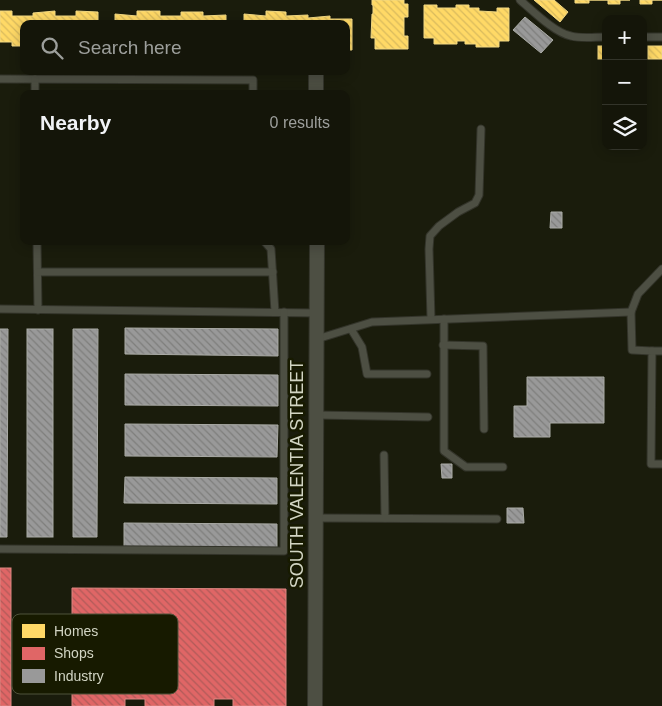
<!DOCTYPE html>
<html lang="en">
<head>
<meta charset="utf-8">
<style>
	:root { --surface:#141509; --page:#212217; --text:#f1f3f6; --muted:#9d9f9c; --line:#33342a }
	body { margin:0; font-family:Arial,sans-serif; background:var(--page); color:var(--text) }
	.controls { position:absolute; right:15px; top:15px; display:grid; overflow:hidden; border-radius:10px; box-shadow:0 2px 12px #0003 }
	.controls button { width:45px; height:45px; display:grid; place-items:center; padding:0; border:0; border-bottom:1px solid var(--line); background:var(--surface); color:var(--text); font:25px sans-serif }
	.list { margin:0; padding:0; list-style:none }
	h2 { display:flex; justify-content:space-between; align-items:center; height:65px; margin:0; padding:0 20px; font-size:21px }
	h2 small { font-size:16px; font-weight:400; color:var(--muted) }
	.icon { flex:none; width:28px; height:28px; fill:none; stroke:currentColor; stroke-width:2; stroke-linecap:round; stroke-linejoin:round }
	.map { position:relative; flex:none; width:662px; height:706px; overflow:hidden }
	.search { position:absolute; background:var(--surface); box-shadow:0 2px 12px #0003; left:20px; top:20px; width:330px; height:55px; display:flex; align-items:center; gap:12px; box-sizing:border-box; padding:0 18px; border-radius:10px; color:var(--muted); font-size:19px }
	.panel { position:absolute; background:var(--surface); box-shadow:0 2px 12px #0003; left:20px; top:90px; width:330px; height:155px; border-radius:10px }
	.map>svg:first-child { display:block }
	.homes { fill:url(#homes-back-hatch); stroke:#f2d882 }
	.shops { fill:url(#shops-back-hatch); stroke:#dc8782 }
	.industry { fill:url(#industry-back-hatch); stroke:#aaaba6 }
	.lines { fill:none; stroke-linecap:round; stroke-linejoin:round }
	.lane-casing { stroke:#33342a; stroke-width:9 }
	.street-casing { stroke:#33342a; stroke-width:16 }
	.lane { stroke:#4d4f43; stroke-width:7 }
	.street { stroke:#4d4f43; stroke-width:14 }
	.labels { text-anchor:middle; dominant-baseline:central; stroke-width:5; stroke-linejoin:round; paint-order:stroke }
	.street-label { font-size:18px; fill:#d2d5c3; stroke:#171a00 }
	.key { fill:#171a00; stroke:#4f523a; stroke-width:1 }
	.key-label { font-size:14px; fill:#d2d5c3 }
</style>
</head>
<body>
<div class="map">
<svg width="662" height="706" viewBox="0 0 662 706">
	<defs>
		<pattern id="homes-back-hatch" width="6" height="6" patternUnits="userSpaceOnUse" patternTransform="scale(1.25)"><rect width="6" height="6" fill="#ffd966"/><path d="M-1 5l2 2M0 0l6 6M5-1l2 2" fill="none" stroke="#d9ba5d"/></pattern>
		<pattern id="shops-back-hatch" width="6" height="6" patternUnits="userSpaceOnUse" patternTransform="scale(1.25)"><rect width="6" height="6" fill="#e06666"/><path d="M-1 5l2 2M0 0l6 6M5-1l2 2" fill="none" stroke="#b05b59"/></pattern>
		<pattern id="industry-back-hatch" width="6" height="6" patternUnits="userSpaceOnUse" patternTransform="scale(1.25)"><rect width="6" height="6" fill="#999"/><path d="M-1 5l2 2M0 0l6 6M5-1l2 2" fill="none" stroke="#7e7e7c"/></pattern>
	</defs>
	<rect width="100%" height="100%" fill="#1a1c0c"/>
	<!-- homes -->
	<g class="homes">
		<polygon points="372,0 404,0 404,4 408,4 408,17 404,17 404,36 408,36 408,49 375,49 375,38 371,38 372,14 373,14 373,5 372,5"/>
		<polygon points="534,0 554,0 568,12 560,22"/>
		<polygon points="575,0 630,0 620,0 620,4 608,4 608,0 589,0 589,3 575,3"/>
		<polygon points="640,0 662,0 652,0 652,4 640,4"/>
		<polygon points="424,5 437,5 437,8 456,8 456,5 469,5 469,8 479,8 479,11 497,12 497,8 509,8 509,41 499,41 499,47 476,47 476,44 465,44 465,41 457,41 457,44 434,44 434,38 424,38"/>
		<polygon points="0,11 12,11 12,16 33,16 33,13 55,11 55,16 76,16 76,11 98,12 98,24 24,24 24,46 12,46 12,42 0,42"/>
		<polygon points="137,11 160,11 160,16 181,16 181,12 203,12 203,16 226,15 226,24 115,24 115,14 137,16"/>
		<polygon points="266,11 286,12 286,16 308,15 308,18 330,16 330,19 352,19 352,50 346,50 346,24 244,24 244,14 266,16"/>
		<rect x="598" y="46" width="8" height="13"/>
		<rect x="648" y="46" width="14" height="13"/>
	</g>
	<!-- shops -->
	<g class="shops">
		<rect x="0" y="568" width="11" height="138"/>
		<polygon points="72,588 286,589 286,706 233,706 233,699 214,699 214,706 145,706 145,699 125,699 125,706 72,706"/>
	</g>
	<!-- industry -->
	<g class="industry">
		<polygon points="525,17 553,40 541,53 513,30"/>
		<polygon points="551,212 562,212 562,228 550,228"/>
		<polygon points="125,328 278,329 278,356 125,354"/>
		<polygon points="0,329 8,329 7,537 0,537"/>
		<rect x="27" y="329" width="26" height="208"/>
		<polygon points="73,329 98,329 97,537 73,537"/>
		<polygon points="125,374 278,375 278,406 125,405"/>
		<polygon points="527,377 604,377 604,423 550,423 550,437 514,437 514,406 527,406"/>
		<polygon points="125,424 278,425 277,457 125,456"/>
		<polygon points="441,464 452,464 452,478 442,478"/>
		<polygon points="125,477 277,478 277,504 124,503"/>
		<polygon points="507,508 523,508 524,523 507,523"/>
		<polygon points="124,523 277,524 277,548 124,547"/>
	</g>
	<g class="lines">
		<defs>
			<g id="lane">
				<path d="M520,0C533,11 555,33 571,36C582,39 594,37 606,37"/>
				<polyline points="643,37 662,37"/>
				<polyline points="0,79 253,80 253,94"/>
				<polyline points="35,79 35,94"/>
				<polyline points="37,241 38,310"/>
				<polyline points="264,241 271,249 275,312"/>
				<polyline points="662,269 638,294 631,312 632,350 652,351 651,464 662,464"/>
				<polyline points="38,272 273,272"/>
				<polyline points="0,309 317,313"/>
				<polyline points="431,319 429,249 430,236 439,226 458,212 475,203 479,195 481,129"/>
				<polyline points="444,319 444,451 466,467 503,467"/>
				<polyline points="351,329 362,347 367,374 427,374"/>
				<polyline points="317,339 372,322 631,312"/>
				<polyline points="443,345 483,346 484,429"/>
				<polyline points="652,351 662,351"/>
				<polyline points="317,415 428,417"/>
				<polyline points="384,455 385,518"/>
				<polyline points="316,518 497,519"/>
				<polyline points="0,549 284,551 284,312"/>
			</g>
			<g id="street">
				<polyline points="316,71 316,94"/>
				<polyline points="315,706 317,241"/>
			</g>
		</defs>
		<!-- lane casing -->
		<use href="#lane" class="lane-casing"/>
		<!-- street casing -->
		<use href="#street" class="street-casing"/>
		<!-- lane -->
		<use href="#lane" class="lane"/>
		<!-- street -->
		<use href="#street" class="street"/>
	</g>
	<g class="labels">
		<!-- street labels -->
		<g class="street-label">
			<text transform="translate(297 474) rotate(-90)">SOUTH VALENTIA STREET</text>
		</g>
	</g>
	<!-- legend -->
	<rect x="12" y="614" width="166" height="80" rx="8" class="key"/>
	<rect x="22" y="624" width="23" height="14" fill="#ffd966"/>
	<rect x="22" y="647" width="23" height="13" fill="#e06666"/>
	<rect x="22" y="669" width="23" height="14" fill="#999"/>
	<g class="key-label">
		<text x="54" y="636">Homes</text>
		<text x="54" y="658">Shops</text>
		<text x="54" y="681">Industry</text>
	</g>
</svg>
<div class="controls">
<button>+</button>
<button>−</button>
<button><svg class="icon" aria-label="layers" viewBox="0 0 24 24"><path d="M12 4l9 5-9 5-9-5zM3 14l9 5 9-5"/></svg></button>
</div>
<div class="search"><svg class="icon" aria-label="search" viewBox="0 0 24 24"><circle cx="10" cy="10" r="6"/><path d="M15 15l6 6"/></svg>Search here</div>
<section class="panel">
<h2>Nearby<small>0 results</small></h2>
<ul class="list">
</ul>
</section>
</div>
</body>
</html>
